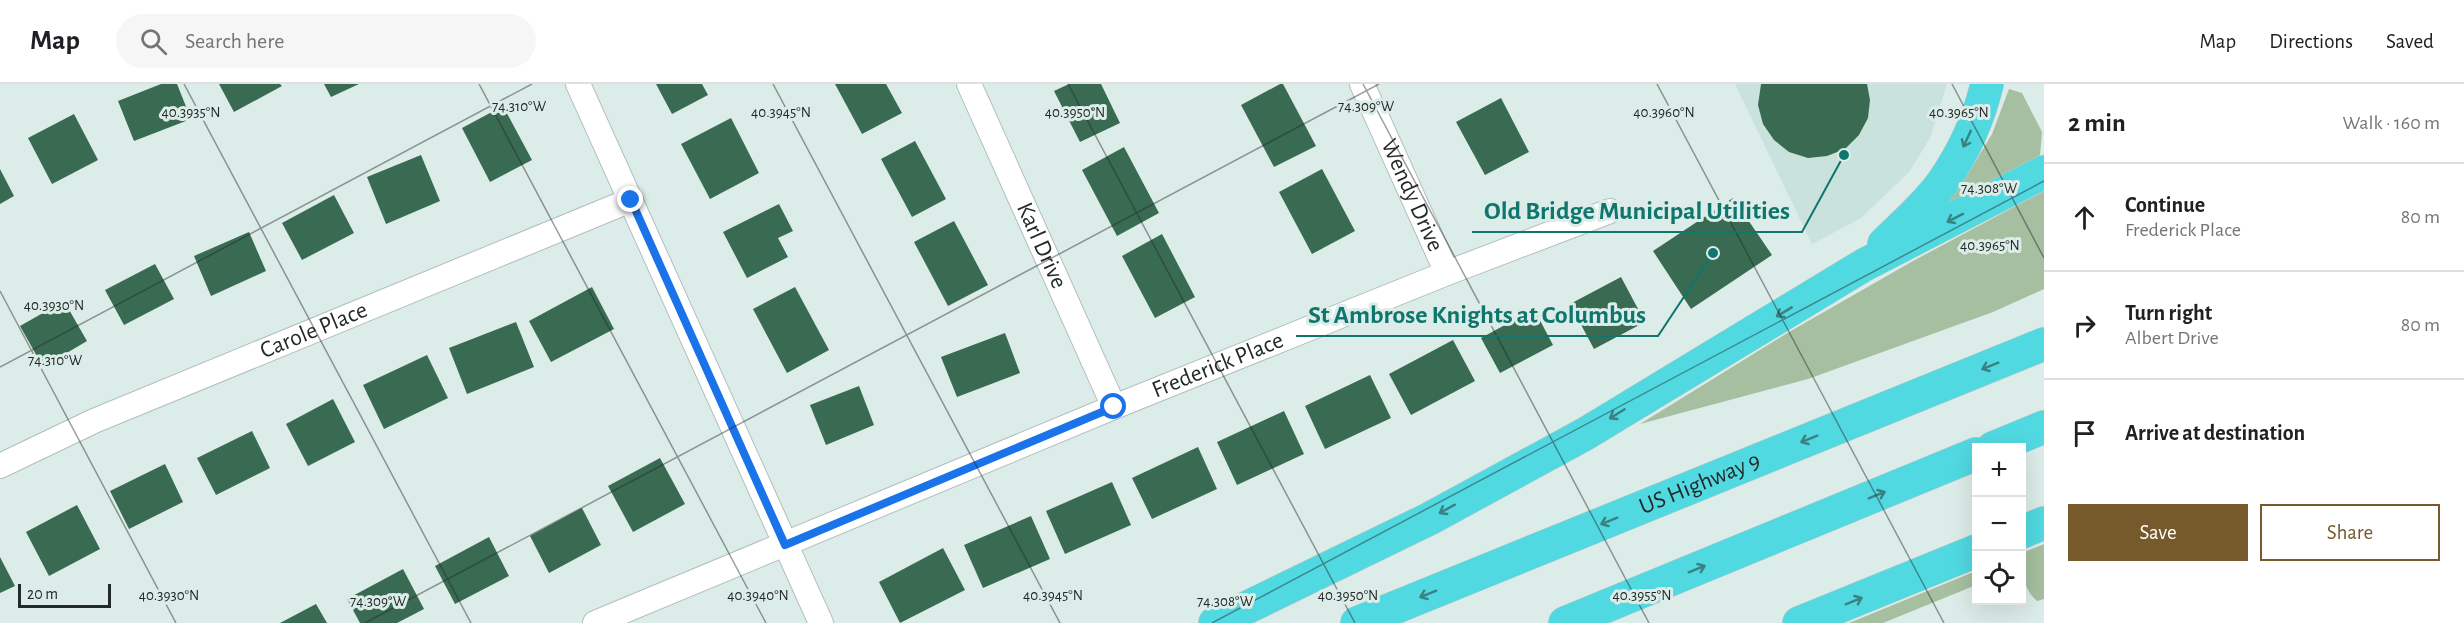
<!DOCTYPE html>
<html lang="en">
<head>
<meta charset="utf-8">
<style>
	:root { --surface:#fff; --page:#f6f6f6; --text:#202124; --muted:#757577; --line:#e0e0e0; --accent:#765a2c }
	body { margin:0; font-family:"Alegreya Sans",sans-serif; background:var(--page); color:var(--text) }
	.controls { position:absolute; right:18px; bottom:18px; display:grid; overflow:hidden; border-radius:0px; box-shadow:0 6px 24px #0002 }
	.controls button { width:54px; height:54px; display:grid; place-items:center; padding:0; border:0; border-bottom:2px solid var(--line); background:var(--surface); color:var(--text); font:30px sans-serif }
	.scale { position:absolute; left:18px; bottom:15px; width:93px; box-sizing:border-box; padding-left:6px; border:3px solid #232928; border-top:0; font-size:16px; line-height:21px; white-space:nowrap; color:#232928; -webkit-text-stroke:4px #dcece8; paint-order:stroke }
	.stop { position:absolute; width:18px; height:18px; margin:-14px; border:4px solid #1a73e8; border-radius:50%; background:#fff }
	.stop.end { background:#1a73e8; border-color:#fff; box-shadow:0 2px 6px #0008 }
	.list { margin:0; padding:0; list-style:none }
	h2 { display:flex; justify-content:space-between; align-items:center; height:78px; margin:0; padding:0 24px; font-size:26px }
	h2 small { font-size:20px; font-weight:400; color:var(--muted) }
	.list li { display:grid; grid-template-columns:39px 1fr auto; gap:18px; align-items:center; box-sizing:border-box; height:108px; padding:0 24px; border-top:2px solid var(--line) }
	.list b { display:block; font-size:22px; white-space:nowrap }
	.list p { margin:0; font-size:20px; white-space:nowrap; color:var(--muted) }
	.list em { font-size:20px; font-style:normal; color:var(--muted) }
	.actions { display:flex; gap:12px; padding:18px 24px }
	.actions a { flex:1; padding:14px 0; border:2px solid var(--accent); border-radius:0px; text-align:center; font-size:21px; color:var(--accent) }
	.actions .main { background:var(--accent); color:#fff }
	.icon { flex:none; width:33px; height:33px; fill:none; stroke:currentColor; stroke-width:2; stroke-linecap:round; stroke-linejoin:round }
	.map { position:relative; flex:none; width:2044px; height:539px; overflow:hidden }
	header { display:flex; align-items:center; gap:36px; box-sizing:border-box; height:84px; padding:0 30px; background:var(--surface); border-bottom:2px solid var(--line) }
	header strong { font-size:28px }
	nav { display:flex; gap:33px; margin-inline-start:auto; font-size:21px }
	.search { width:420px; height:54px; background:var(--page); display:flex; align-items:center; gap:15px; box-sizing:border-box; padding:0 21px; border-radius:33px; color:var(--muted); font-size:22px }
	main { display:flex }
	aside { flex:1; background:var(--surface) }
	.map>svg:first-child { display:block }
	.built { fill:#c9e2dc }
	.green { fill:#a6bfa0 }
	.building { fill:#386b51 }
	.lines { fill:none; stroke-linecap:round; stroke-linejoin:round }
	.street-casing { stroke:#b0bfbc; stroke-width:26 }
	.highway-casing { stroke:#c6c7c7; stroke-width:34 }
	.street { stroke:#fff; stroke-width:24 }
	.highway { stroke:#51d9e1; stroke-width:33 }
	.oneway { stroke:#3a8184 }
	.route { stroke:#1a73e8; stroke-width:8 }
	.ticks { fill:none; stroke:#232928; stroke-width:1.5; stroke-opacity:0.45 }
	.labels { text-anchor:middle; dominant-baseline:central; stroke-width:6; stroke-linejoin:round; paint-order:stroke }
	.street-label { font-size:24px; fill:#232928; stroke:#dcece8 }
	.ticks-label { font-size:15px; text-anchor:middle; fill:#232928; stroke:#dcece8; stroke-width:6; stroke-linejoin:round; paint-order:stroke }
	.leader { fill:none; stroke:#0f766e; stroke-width:2 }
	.callout-dot { fill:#0f766e; stroke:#dcece8; stroke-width:2 }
	.callout-label { font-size:26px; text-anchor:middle; font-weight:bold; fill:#0f766e; stroke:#dcece8; stroke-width:6; stroke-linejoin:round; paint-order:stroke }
</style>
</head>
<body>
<header>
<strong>Map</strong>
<div class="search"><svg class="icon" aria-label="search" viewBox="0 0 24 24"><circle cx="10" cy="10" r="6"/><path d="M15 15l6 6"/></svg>Search here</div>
<nav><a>Map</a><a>Directions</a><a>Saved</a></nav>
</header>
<main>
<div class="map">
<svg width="2044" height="539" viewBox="0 0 2044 539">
	<rect width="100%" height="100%" fill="#dcece8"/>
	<!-- built -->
	<polygon class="built" points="1735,0 1947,0 1930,54 1909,88 1861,134 1812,160"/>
	<!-- green -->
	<g class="green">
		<polygon points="2009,5 2022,9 2042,48 2040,71 1933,132 1969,88 1992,50"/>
		<polygon points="2044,107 2044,205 1993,228 1808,295 1640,340 1789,248 1913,177"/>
		<path d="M2044,460V515L2037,517C2023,506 2021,485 2022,469Z"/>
		<polygon points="1976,487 1976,501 1883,539 1849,539"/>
	</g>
	<!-- building -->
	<g class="building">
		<polygon points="161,0 177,0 191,35 134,57 118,17"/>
		<polygon points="219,0 280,0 282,2 234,28"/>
		<polygon points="324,0 359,0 331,13"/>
		<polygon points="656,0 702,0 708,11 672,30"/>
		<polygon points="835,0 886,0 902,29 862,50"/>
		<polygon points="1069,0 1101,0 1120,39 1080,58 1054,7"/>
		<polygon points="1280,0 1283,0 1316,62 1274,83 1241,21"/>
		<polygon points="1761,0 1867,0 1870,16 1868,34 1859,51 1845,65 1827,72 1808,74 1789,68 1774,56 1763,40 1758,21"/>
		<polygon points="1501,14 1529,68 1485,91 1456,38"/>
		<polygon points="503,22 532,76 490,98 462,44"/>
		<polygon points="74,30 98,76 52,100 28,54"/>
		<polygon points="731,34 759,89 710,115 681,60"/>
		<polygon points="915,57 946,115 912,133 881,75"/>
		<polygon points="1124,63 1159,129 1117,152 1082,86"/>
		<polygon points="421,71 440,117 386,140 367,93"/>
		<polygon points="0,85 14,112 0,120"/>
		<polygon points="1322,85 1355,147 1312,170 1279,108"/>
		<polygon points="334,111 354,149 302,176 282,139"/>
		<polygon points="1733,114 1772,171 1691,225 1653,167"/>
		<polygon points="779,120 793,147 778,154 788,173 747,194 723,148"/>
		<polygon points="954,137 988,201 948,222 914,158"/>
		<polygon points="249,148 266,187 211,212 194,172"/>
		<polygon points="1162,150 1195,213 1155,234 1122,172"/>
		<polygon points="155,180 174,215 124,241 105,206"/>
		<polygon points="1621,193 1645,238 1594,265 1570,220"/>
		<polygon points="592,203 614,245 551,278 529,237"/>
		<polygon points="795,203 829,266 787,289 753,225"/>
		<polygon points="64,217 87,257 43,283 20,242"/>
		<polygon points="1534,225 1553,261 1500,289 1481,254"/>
		<polygon points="516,238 534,283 467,310 449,264"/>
		<polygon points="1005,249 1020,289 957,313 941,273"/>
		<polygon points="1453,256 1475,297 1411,331 1389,290"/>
		<polygon points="427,271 448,314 384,345 363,301"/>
		<polygon points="1370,291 1391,334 1325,365 1305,322"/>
		<polygon points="859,302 874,341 826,361 810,321"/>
		<polygon points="333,315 355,358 308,382 286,340"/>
		<polygon points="1284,327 1304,370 1237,401 1217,358"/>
		<polygon points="252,347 270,384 216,411 197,374"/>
		<polygon points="1198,363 1217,405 1152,435 1132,394"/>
		<polygon points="660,374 685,420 633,448 608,402"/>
		<polygon points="165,380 183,418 129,445 110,407"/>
		<polygon points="1112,398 1131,441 1065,470 1046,427"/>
		<polygon points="77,421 100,465 49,492 26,448"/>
		<polygon points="582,424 601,461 549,489 530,452"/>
		<polygon points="1031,432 1050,475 983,504 964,461"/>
		<polygon points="489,453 509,492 455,520 435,482"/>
		<polygon points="943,464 965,506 900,539 879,498"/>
		<polygon points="0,473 15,502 0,509"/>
		<polygon points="403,485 424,525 397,539 360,539 347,515"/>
		<polygon points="316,520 327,539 280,539"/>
	</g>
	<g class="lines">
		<defs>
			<g id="street">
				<polyline points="578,0 821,539"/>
				<path id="s1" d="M969,0L1114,323"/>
				<path id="s2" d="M1362,0L1447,189"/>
				<path id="s3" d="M0,382L94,337L631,116"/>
				<path id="s4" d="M595,539L1114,323L1447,189L1610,127"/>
			</g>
			<g id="highway">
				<path d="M1884,160C1904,140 1927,121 1943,98C1963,69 1979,34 1987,0"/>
				<polyline points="1993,364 2044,343"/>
				<polyline points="2022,448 2044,439"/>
				<polyline points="1215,539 1429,435 1585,350 1864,181 2044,88"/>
				<path id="s5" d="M1357,539L2044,260"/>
				<polyline points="1565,539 1976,370"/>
				<polyline points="1799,539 1976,467"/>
			</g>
		</defs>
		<!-- street casing -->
		<use href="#street" class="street-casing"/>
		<!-- highway casing -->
		<use href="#highway" class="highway-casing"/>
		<!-- street -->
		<use href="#street" class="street"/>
		<!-- highway -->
		<use href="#highway" class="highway"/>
	</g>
	<!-- one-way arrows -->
	<defs><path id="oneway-shaft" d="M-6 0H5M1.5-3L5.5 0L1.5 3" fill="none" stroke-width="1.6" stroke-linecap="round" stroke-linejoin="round" transform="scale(1.5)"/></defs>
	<g class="oneway">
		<use href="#oneway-shaft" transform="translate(1967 55) rotate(115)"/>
		<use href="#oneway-shaft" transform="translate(1955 134) rotate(153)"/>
		<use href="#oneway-shaft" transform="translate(1784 228) rotate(149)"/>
		<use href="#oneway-shaft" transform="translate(1990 282) rotate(158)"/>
		<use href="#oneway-shaft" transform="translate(1617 330) rotate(148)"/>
		<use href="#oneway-shaft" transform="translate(1809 355) rotate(158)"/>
		<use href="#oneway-shaft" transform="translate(1877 411) rotate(-22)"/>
		<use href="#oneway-shaft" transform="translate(1447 425) rotate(151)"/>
		<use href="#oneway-shaft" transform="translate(1609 437) rotate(158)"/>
		<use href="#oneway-shaft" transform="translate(1697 485) rotate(-22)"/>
		<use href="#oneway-shaft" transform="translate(1428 510) rotate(158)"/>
		<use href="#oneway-shaft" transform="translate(1854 517) rotate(-22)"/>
	</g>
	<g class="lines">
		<!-- route -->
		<polyline class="route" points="631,116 785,461 1114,323"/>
	</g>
	<!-- ticks -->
	<path class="ticks" d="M184,0L471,539M479,0L766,539M773,0L1060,539M1068,0L1355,539M1363,0L1649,539M1657,0L1944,539M1952,0L2044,174M0,207L176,539M0,283L532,0M365,539L1379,0M1212,539L2044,97"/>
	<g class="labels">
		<!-- street labels -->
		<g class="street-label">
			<text stroke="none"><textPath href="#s2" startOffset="122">Wendy Drive</textPath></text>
			<text stroke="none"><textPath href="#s1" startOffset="177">Karl Drive</textPath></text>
			<text stroke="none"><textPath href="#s3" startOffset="342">Carole Place</textPath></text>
			<text stroke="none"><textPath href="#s4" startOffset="674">Frederick Place</textPath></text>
			<text stroke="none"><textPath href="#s5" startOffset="370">US Highway 9</textPath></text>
		</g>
	</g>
	<g class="ticks-label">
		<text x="519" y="27">74.310°W</text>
		<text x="1366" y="27">74.309°W</text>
		<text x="1959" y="33">40.3965°N</text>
		<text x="191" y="33">40.3935°N</text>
		<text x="781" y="33">40.3945°N</text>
		<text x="1075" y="33">40.3950°N</text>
		<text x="1664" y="33">40.3960°N</text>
		<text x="1989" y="109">74.308°W</text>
		<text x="1990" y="166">40.3965°N</text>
		<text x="54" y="226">40.3930°N</text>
		<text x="55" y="281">74.310°W</text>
		<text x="169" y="516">40.3930°N</text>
		<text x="758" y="516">40.3940°N</text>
		<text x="1053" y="516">40.3945°N</text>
		<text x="1348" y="516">40.3950°N</text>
		<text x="1642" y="516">40.3955°N</text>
		<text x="378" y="522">74.309°W</text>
		<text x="1225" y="522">74.308°W</text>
	</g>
	<!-- callouts -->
	<path class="leader" d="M1844 71L1802 148H1472M1713 169L1658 252H1296"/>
	<g class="callout-dot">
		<circle cx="1844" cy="71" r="6"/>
		<circle cx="1713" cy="169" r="6"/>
	</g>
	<g class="callout-label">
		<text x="1637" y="135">Old Bridge Municipal Utilities</text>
		<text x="1477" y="239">St Ambrose Knights at Columbus</text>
	</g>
</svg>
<div class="controls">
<button>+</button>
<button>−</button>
<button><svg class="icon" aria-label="locate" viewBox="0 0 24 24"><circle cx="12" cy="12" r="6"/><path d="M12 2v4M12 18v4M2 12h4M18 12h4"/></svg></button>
</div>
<div class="scale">20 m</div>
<div class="stop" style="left:1114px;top:323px"></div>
<div class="stop end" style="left:631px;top:116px"></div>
</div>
<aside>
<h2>2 min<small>Walk · 160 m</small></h2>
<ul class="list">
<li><svg class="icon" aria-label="ahead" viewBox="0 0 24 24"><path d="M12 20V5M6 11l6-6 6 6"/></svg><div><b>Continue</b><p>Frederick Place</p></div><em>80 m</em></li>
<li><svg class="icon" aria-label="right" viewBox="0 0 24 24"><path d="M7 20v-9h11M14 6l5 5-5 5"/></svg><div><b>Turn right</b><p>Albert Drive</p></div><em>80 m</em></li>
<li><svg class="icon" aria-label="arrive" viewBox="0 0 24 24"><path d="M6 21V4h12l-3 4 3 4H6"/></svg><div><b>Arrive at destination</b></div></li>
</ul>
<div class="actions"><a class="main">Save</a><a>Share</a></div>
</aside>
</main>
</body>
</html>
